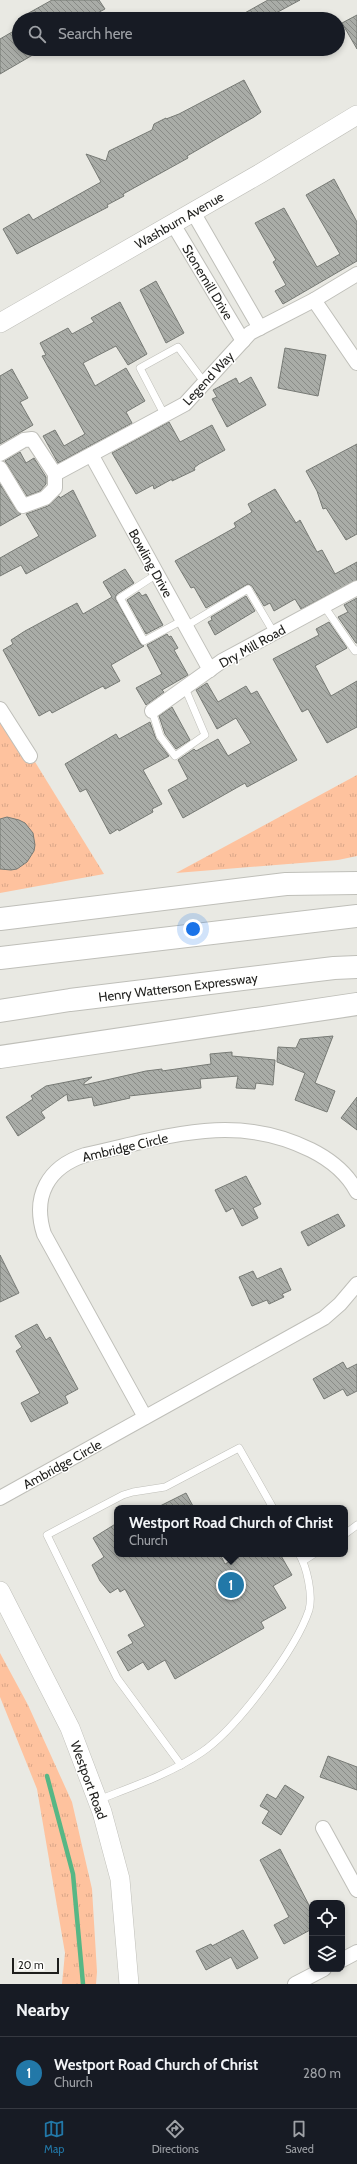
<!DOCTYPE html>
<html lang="en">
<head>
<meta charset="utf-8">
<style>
	:root { --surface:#171b24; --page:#242831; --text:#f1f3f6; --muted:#9ea1a6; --line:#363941; --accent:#2278a8 }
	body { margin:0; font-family:Cabin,sans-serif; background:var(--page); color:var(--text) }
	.controls { position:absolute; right:12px; bottom:12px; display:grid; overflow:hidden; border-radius:8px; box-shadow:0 2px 6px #0003 }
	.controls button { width:36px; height:36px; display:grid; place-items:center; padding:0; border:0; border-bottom:1px solid var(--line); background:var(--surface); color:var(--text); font:20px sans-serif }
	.scale { position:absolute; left:12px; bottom:10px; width:47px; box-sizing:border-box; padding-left:4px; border:2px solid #1e1e1c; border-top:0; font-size:11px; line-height:14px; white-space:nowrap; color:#1e1e1c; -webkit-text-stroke:3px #fffffe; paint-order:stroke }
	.you { position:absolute; left:193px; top:929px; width:14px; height:14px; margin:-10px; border:3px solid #fff; border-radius:50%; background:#1a73e8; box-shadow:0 0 0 6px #1a73e833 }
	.badge { display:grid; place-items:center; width:26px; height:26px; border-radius:50%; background:var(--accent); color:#fff; font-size:13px; font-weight:700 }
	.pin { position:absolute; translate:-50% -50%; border:2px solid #fff; box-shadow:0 1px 4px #0006 }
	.popup { position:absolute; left:114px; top:1505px; width:234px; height:52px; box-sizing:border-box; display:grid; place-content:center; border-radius:8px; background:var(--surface); filter:drop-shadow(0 1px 3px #0005); font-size:13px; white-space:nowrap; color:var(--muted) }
	.popup b { font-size:15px; color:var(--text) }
	.popup::after { content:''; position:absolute; left:50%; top:100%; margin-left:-8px; border:8px solid transparent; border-top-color:var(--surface) }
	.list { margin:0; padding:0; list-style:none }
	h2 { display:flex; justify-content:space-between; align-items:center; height:52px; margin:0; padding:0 16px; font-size:17px }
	h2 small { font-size:13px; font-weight:400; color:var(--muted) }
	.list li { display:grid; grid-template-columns:26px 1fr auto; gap:12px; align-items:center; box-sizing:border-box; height:72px; padding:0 16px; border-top:1px solid var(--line) }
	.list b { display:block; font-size:15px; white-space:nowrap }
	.list p { margin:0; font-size:13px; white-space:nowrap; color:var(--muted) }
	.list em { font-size:13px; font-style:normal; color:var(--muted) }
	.icon { flex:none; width:22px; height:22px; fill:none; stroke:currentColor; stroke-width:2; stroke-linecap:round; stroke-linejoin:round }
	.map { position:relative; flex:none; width:357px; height:1984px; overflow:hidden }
	.search { position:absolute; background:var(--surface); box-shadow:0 2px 6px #0003; left:12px; right:12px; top:12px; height:44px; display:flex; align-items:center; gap:10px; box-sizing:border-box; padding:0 14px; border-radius:22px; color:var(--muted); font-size:15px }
	.sheet { height:124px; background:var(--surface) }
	nav { display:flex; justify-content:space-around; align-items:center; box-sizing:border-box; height:56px; border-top:1px solid var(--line); background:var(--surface); font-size:11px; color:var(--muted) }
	nav a { display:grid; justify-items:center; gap:2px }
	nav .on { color:var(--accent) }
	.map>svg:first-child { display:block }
	.grass { fill:url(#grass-tufts) }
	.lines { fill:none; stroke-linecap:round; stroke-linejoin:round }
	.stream { stroke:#57b785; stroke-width:4.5 }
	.building { fill:url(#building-back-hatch); stroke:#777a75 }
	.lane-casing { stroke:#bfbfb9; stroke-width:8 }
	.street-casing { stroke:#bfbfb9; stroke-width:16 }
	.secondary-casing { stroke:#bfbfb9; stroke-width:20 }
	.highway-casing { stroke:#bfbfb9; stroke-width:24 }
	.lane { stroke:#fff; stroke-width:7 }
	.street { stroke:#fff; stroke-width:14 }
	.secondary { stroke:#fff; stroke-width:19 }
	.highway { stroke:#fff; stroke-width:22 }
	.labels { text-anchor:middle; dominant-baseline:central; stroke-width:3; stroke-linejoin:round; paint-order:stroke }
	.street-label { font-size:13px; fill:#1e1e1c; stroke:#fffffe }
</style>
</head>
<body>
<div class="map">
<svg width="357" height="1984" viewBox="0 0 357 1984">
	<defs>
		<pattern id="grass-tufts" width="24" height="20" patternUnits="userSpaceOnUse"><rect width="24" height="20" fill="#fec29e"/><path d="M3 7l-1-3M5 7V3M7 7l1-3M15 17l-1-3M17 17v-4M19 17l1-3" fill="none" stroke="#d9a688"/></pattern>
		<pattern id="building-back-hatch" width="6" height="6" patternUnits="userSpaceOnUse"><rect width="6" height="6" fill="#a9aca7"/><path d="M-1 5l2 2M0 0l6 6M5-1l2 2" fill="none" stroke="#898b87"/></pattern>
	</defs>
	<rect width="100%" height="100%" fill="#e9e9e3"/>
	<!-- grass -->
	<g class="grass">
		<polygon points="0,705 104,874 0,893"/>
		<polygon points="357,775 357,856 338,860 176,873"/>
		<polygon points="0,1653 28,1705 72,1802 92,1889 97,1972 96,1984 62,1984 65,1953 37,1789 0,1697"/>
	</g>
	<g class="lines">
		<!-- stream -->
		<polyline class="stream" points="47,1776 73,1874 83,1984"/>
	</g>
	<!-- building -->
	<g class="building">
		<polygon points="52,0 99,0 105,9 86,19 18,19"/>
		<polygon points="268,0 300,0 276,13 279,19 234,19"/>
		<polygon points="357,15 357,49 342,23"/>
		<polygon points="19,28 19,49 43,49 0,74 0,39"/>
		<polygon points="244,80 261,112 254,117 187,156 188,158 123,194 124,196 107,205 108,207 17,254 3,229 29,214 33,220 101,182 86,154 106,161 109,151 152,130 154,124 166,118 166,119 179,114"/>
		<polygon points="334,179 357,222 357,261 283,304 275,291 286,285 273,262 276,260 255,223 284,208 317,267 340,254 306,195"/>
		<polygon points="156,281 184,333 166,343 140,290"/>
		<polygon points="120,302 147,354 128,365 116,346 83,363 95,386 126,368 145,401 126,412 132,423 58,463 43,436 55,430 64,446 85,434 42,356 46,355 40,343 68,328 72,334 94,322 91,318"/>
		<polygon points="285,348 326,355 318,396 278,388"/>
		<polygon points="12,369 28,398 20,402 33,425 0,444 0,376"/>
		<polygon points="251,377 266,405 227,427 212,399 217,397 213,390 236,378 239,384"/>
		<polygon points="169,422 180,442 212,425 225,450 199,464 194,468 195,470 172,481 172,479 154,489 153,485 136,494 112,453"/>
		<polygon points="357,444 357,534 346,540 326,508 323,509 317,491 306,471"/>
		<polygon points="20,452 26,463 34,458 46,477 46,484 40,491 27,496 5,461"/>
		<polygon points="0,484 16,510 21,514 0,526"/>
		<polygon points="275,489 296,523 300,520 317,552 322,550 335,574 357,562 357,580 301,609 295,599 274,611 270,603 264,606 252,586 248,584 206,608 194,587 191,588 175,561 236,527 234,523 252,512 248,504"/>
		<polygon points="73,490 96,536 26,574 21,565 0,576 0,558 39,536 26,514 48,506 59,496 60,498"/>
		<polygon points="125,569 134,583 117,594 115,598 140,643 144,646 111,665 120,681 105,689 103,686 52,713 50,710 39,716 3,650 13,644 11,640 25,631 77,603 83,614 112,597 103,582"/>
		<polygon points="139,592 142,596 146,594 163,625 146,634 127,600"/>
		<polygon points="246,596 255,611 215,635 208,622 212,620 211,617"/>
		<polygon points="357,598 357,643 356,643 338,617 348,612 344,605"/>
		<polygon points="329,622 347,648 315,666 331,696 357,681 357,727 327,743 308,709 302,712 273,659 319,635 316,629"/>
		<polygon points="167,634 169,637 171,636 178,648 174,650 188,675 162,690 164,692 146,705 136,688 162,674 147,645"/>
		<polygon points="207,683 218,702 246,686 251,694 257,691 297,760 247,787 245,783 183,818 168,790 188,779 178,760 194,749 196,751 218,739 228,756 251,743 236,718 217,729 196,690"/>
		<polygon points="172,707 190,740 176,749 165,734 159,716"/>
		<polygon points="150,722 156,739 169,756 143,770 162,804 152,809 153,812 119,831 118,829 110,834 86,789 80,792 65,764 116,734 119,739"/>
		<polygon points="7,817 19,820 25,823 33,833 35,845 34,851 27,862 17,869 11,870 0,869 0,819"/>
		<polygon points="333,1036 315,1083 335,1091 327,1112 295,1100 305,1073 277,1062 278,1047 296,1048 300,1039"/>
		<polygon points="232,1052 232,1056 275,1060 273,1085 256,1083 255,1089 236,1088 238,1076 200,1079 201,1088 129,1096 130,1098 94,1106 92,1097 68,1101 67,1094 41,1112 45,1118 18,1136 6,1117 33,1099 31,1096 46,1086 92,1077 84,1083 84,1085 146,1071 162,1069 162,1071 211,1064 210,1054"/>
		<polygon points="357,1097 357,1130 341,1118"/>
		<polygon points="246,1176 261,1204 253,1208 258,1218 242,1226 233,1208 226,1212 215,1190"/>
		<polygon points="338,1214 345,1226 308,1246 301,1232"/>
		<polygon points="0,1255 19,1293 0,1302"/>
		<polygon points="281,1268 291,1290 282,1294 284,1297 269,1304 267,1300 252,1306 239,1277 253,1271 257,1279"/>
		<polygon points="37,1324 46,1340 50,1337 78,1389 65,1396 68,1403 31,1422 21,1403 40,1393 16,1351 22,1347 15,1336"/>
		<polygon points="343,1362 347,1369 357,1364 357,1391 347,1396 343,1389 324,1399 313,1379"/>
		<polygon points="186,1493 194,1508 156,1508"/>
		<polygon points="117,1523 117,1554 220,1554 225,1564 244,1554 280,1554 292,1575 273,1586 286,1608 261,1622 264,1628 175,1679 165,1660 148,1670 143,1662 128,1671 117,1652 133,1643 128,1635 145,1626 125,1589 120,1592 118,1588 110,1593 100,1581 92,1565 104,1557 93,1538"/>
		<polygon points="328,1756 357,1767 357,1790 320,1777"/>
		<polygon points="285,1785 304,1797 281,1835 262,1823 269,1811 260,1806 267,1794 276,1799"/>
		<polygon points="280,1849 312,1911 312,1929 284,1944 274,1925 289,1917 260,1860"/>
		<polygon points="243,1930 258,1958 237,1969 231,1957 206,1970 196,1951 211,1944 212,1946"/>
	</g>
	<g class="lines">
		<defs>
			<g id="lane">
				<polyline points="165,416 140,368 178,347 204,382"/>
				<polyline points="157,574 120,598 144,641 183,620"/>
				<polyline points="324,606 355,651 357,650"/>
				<polyline points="186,626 248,589 274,633"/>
				<polyline points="152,711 160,736 175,756 205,735 185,688"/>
				<polyline points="345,1534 357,1525"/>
				<polyline points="303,1561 314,1554"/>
				<polyline points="181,1765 117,1678 47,1535 123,1495 133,1492 165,1487 239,1448 273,1508"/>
				<path d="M98,1800C134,1786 170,1774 202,1752C237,1728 296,1649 309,1610C313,1595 307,1567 299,1554"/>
			</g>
			<g id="street">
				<polyline points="193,212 260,328"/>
				<polyline points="173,224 243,341"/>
				<polyline points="314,300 357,363"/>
				<polyline points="0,454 24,440 32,439 55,474 55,488 45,498 23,506 0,468"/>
				<polyline points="92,456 210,670"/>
				<polyline points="55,474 185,404 250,333 314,300 357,274"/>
				<polyline points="0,709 30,756"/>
				<polyline points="152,711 222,661 357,588"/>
				<path d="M145,1417L44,1234C32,1196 48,1167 85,1155C164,1138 233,1111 311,1150C329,1159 347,1173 357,1192"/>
				<polyline points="0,1498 324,1318 340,1304 357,1284"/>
				<polyline points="323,1828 357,1890"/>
				<polyline points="342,1960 357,1952"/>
				<polyline points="295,1984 324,1969"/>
			</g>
			<g id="secondary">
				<polyline points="0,323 261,173 357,115"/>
				<polyline points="0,1591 70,1728 102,1812 120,1879 129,1984"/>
			</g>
			<g id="highway">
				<polyline points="0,919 286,884 357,883"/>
				<polyline points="0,958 357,916"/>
				<polyline points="0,1011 70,1000 334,968 357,967"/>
				<polyline points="0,1057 357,1004"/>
			</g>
		</defs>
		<!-- lane casing -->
		<use href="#lane" class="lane-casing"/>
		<!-- street casing -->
		<use href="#street" class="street-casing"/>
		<!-- secondary casing -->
		<use href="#secondary" class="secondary-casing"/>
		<!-- highway casing -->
		<use href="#highway" class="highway-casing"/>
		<!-- lane -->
		<use href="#lane" class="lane"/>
		<!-- street -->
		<use href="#street" class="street"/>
		<!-- secondary -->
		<use href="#secondary" class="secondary"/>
		<!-- highway -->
		<use href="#highway" class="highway"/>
	</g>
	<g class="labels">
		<!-- street labels -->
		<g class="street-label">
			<text transform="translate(179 220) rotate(-30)">Washburn Avenue</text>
			<text transform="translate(208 282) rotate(59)">Stonemill Drive</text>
			<text transform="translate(208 378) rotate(-47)">Legend Way</text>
			<text transform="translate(151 563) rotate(61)">Bowling Drive</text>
			<text transform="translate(252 646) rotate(-29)">Dry Mill Road</text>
			<text transform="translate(178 987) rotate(-7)">Henry Watterson Expressway</text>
			<text transform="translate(125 1147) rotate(-13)">Ambridge Circle</text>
			<text transform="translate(62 1464) rotate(-29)">Ambridge Circle</text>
			<text transform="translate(89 1780) rotate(70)">Westport Road</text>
		</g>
	</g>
</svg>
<div class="controls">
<button><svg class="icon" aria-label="locate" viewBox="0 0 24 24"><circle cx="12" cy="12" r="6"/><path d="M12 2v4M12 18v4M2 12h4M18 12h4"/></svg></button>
<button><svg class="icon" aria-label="layers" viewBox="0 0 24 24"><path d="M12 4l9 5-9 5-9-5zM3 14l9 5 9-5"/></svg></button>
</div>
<div class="scale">20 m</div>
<div class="you"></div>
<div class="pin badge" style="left:231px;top:1585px">1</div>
<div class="popup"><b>Westport Road Church of Christ</b>Church</div>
<div class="search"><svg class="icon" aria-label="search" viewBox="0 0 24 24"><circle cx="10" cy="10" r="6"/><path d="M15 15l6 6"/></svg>Search here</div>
</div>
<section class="sheet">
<h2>Nearby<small></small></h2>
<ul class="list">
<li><span class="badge">1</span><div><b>Westport Road Church of Christ</b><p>Church</p></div><em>280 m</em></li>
</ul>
</section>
<nav>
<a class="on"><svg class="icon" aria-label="map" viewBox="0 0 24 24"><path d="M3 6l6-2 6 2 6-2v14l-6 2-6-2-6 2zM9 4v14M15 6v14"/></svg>Map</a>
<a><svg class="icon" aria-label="directions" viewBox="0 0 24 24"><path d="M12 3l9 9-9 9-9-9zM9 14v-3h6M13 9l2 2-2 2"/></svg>Directions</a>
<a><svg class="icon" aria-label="saved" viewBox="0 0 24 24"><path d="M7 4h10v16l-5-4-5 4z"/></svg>Saved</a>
</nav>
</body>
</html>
